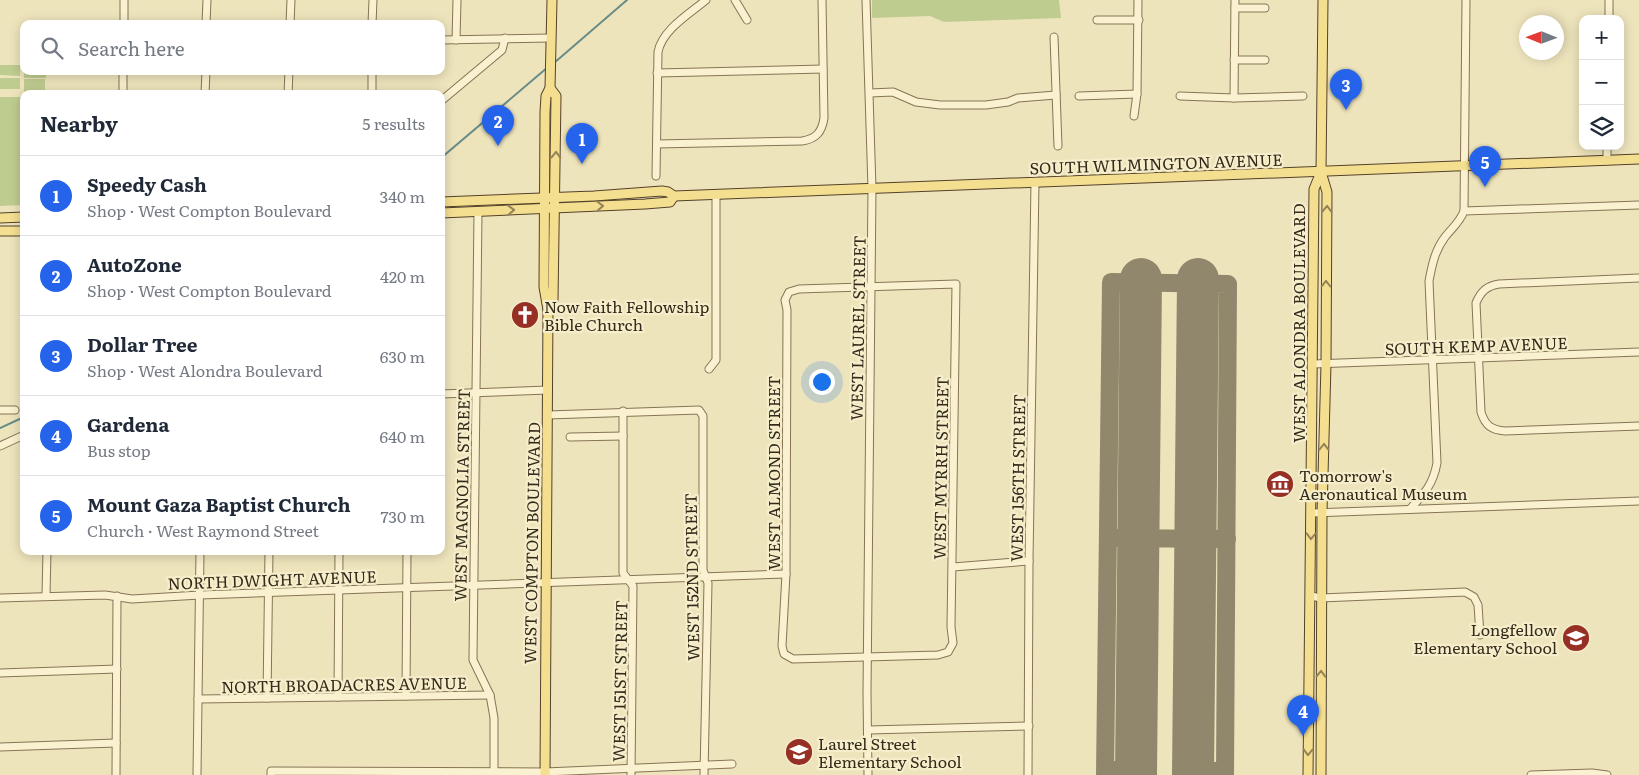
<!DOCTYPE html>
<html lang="en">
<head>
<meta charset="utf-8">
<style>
	:root { --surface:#fff; --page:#f2f2f3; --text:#1f2937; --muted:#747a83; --line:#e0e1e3; --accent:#2563eb }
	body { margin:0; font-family:Literata,serif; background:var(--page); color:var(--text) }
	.controls { position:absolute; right:15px; top:15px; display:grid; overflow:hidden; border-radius:10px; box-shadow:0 2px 12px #0003 }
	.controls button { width:45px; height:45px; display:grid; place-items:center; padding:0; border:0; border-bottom:1px solid var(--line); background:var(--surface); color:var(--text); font:25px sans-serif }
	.compass { position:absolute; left:1519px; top:15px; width:45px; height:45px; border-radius:50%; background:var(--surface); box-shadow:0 2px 12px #0003; rotate:271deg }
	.you { position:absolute; left:821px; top:381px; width:18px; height:18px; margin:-12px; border:4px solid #fff; border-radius:50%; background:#1a73e8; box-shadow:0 0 0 8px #1a73e833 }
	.badge { display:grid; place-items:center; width:32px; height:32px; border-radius:50%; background:var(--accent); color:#fff; font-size:16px; font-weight:700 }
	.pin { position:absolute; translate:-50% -41px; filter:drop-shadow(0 1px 2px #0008) }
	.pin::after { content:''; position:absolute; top:26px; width:18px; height:15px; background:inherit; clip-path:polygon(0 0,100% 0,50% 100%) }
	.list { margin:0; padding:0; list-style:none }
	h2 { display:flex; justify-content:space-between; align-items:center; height:65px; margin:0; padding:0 20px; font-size:21px }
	h2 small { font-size:16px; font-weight:400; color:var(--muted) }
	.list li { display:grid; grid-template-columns:32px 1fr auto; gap:15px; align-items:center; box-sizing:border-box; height:80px; padding:0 20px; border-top:1px solid var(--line) }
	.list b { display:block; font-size:19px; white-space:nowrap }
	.list p { margin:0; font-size:16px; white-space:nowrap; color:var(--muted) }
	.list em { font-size:16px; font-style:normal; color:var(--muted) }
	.icon { flex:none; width:28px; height:28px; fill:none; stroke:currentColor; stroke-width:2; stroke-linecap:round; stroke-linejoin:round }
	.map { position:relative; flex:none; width:1639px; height:775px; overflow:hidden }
	.search { position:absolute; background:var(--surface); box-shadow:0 2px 12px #0003; left:20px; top:20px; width:425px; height:55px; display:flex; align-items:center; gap:12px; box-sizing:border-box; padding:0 18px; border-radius:10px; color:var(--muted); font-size:19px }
	.panel { position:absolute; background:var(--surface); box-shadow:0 2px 12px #0003; left:20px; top:90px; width:425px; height:465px; border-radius:10px }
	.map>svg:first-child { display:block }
	.green { fill:#bfcc90 }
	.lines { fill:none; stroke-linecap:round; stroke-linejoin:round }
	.stream { stroke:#688c87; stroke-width:2 }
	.taxiway { stroke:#91876c; stroke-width:18 }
	.runway { stroke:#91876c; stroke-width:42 }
	.minor-casing { stroke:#867455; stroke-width:9 }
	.major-casing { stroke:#53412a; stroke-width:11 }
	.minor { stroke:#f9f1cf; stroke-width:7 }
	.major { stroke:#f4df91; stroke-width:9 }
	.oneway { stroke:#948456 }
	.labels { text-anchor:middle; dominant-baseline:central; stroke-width:4.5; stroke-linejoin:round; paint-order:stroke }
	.street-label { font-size:16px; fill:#342a1b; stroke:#f6eecb }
	.poi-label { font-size:16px; fill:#342a1b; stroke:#f6eecb; text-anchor:start }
</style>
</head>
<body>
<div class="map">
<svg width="1639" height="775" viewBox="0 0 1639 775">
	<rect width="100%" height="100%" fill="#eee4bc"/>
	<!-- green -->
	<g class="green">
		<polygon points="872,0 1059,0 1061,18 944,22 930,16 872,18"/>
		<polygon points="0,65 20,65 20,76 0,75"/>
		<rect x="24" y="71" width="22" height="7"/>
		<rect x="0" y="78" width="20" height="11"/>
		<rect x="24" y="79" width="21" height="13"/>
		<polygon points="0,97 24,97 24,205 0,206"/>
	</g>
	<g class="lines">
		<!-- stream -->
		<g class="stream">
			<polyline points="554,63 627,0"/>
			<polyline points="441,158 548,67"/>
			<polyline points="0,428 24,417"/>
		</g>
		<!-- taxiway -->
		<g class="taxiway">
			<polyline points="1108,538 1227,539"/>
			<polyline points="1106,770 1136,770"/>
			<polyline points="1193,771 1225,771"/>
			<polyline points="1105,775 1111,282 1228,284 1225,775"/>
		</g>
		<!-- runway -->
		<g class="runway">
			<polyline points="1136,775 1141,279"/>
			<polyline points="1193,775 1198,279"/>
		</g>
		<defs>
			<g id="minor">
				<polyline points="735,0 747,20"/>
				<polyline points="866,0 872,188 867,693 868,775"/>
				<polyline points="1235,8 1265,8"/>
				<polyline points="1609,19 1609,0"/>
				<polyline points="1097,20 1139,20"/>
				<polyline points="124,24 124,0"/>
				<polyline points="206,24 207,0"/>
				<polyline points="290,24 291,0"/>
				<polyline points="372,24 373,0"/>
				<polyline points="1054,37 1058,146"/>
				<polyline points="441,40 551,38"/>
				<polyline points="456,40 457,0"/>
				<polyline points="1234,60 1265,60"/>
				<polyline points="657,73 823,69"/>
				<polyline points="870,93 893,92 916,102 940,105 986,105 1008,102 1018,98 1056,95"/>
				<polyline points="123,94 123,71"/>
				<polyline points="205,94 206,71"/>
				<polyline points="288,94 289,71"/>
				<polyline points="372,94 372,71"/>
				<polyline points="1079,96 1137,94"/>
				<polyline points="1180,96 1234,98 1303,96"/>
				<polyline points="1234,98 1235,0"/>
				<polyline points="441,101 502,50 505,38"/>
				<polyline points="1134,116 1137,94 1138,0"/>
				<path d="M657,144L802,141C816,139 822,132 824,118L822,0"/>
				<polyline points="1607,161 1607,146"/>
				<path d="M656,176L658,52C662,30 689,14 706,0"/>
				<polyline points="478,211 473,660 490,695 494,718 494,775"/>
				<polyline points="1464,211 1639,205"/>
				<path d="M1639,278L1499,284C1487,286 1481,291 1476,303L1481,412C1485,425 1491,430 1505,431L1639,426"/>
				<polygon points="956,284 951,627 953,643 948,652 938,655 793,659 784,654 782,646 786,574 787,310 785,300 789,292 799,289"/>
				<polyline points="1313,364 1639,352"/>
				<polyline points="709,369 716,360 716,195"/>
				<polyline points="441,394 548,390"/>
				<polyline points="0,410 15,410"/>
				<polyline points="623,411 623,573 633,586 631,775"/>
				<polyline points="548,415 699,410 703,416 703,570 708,583 704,775"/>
				<polyline points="570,437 623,436"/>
				<polyline points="0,446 24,435"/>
				<path d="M1410,509C1424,494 1433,485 1437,463L1429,281C1432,265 1435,250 1445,237C1452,228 1460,222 1464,211L1466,0"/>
				<polyline points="1312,513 1639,501"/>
				<polyline points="953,567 1029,561"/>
				<polyline points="46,596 47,551"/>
				<polyline points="1311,596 1321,598 1465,592 1474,597 1478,605 1480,635"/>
				<polyline points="0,598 105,595 132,599 200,595 786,574"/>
				<polyline points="0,673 117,669"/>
				<polyline points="406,696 407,551"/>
				<polyline points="338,697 339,551"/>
				<polyline points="267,698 269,551"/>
				<polyline points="198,699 490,695"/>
				<polyline points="868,730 1029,726"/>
				<polyline points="0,747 116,743"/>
				<polyline points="116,775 117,596"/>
				<polyline points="197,775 200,551"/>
				<polyline points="271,775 271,771 545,772 732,764"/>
				<polyline points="1028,775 1029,561 1035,182"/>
				<polyline points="1531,775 1592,773 1607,775"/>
			</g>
			<g id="major">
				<polyline points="441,202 594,196 662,191 668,192 674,196 1639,159"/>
				<polyline points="441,213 645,204 670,202 674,196"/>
				<polyline points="0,218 24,217"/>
				<polyline points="0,231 24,231"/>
				<polyline points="548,310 553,301 556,96 550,88"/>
				<polyline points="545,775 548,310 544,287 545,112 546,96 550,88 552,0"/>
				<polyline points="1308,775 1314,189 1321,172"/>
				<polyline points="1321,775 1322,513 1326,364 1327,192 1321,172 1323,0"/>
			</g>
		</defs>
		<!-- minor casing -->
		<use href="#minor" class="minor-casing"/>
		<!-- major casing -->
		<use href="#major" class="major-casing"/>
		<!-- minor -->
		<use href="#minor" class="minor"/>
		<!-- major -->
		<use href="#major" class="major"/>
	</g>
	<!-- one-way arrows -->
	<defs><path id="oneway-chevron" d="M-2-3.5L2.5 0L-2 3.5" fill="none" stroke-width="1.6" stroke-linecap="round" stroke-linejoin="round" transform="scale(1.25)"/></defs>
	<g class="oneway">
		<use href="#oneway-chevron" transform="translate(556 155) rotate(-89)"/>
		<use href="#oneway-chevron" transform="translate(600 206) rotate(-2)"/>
		<use href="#oneway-chevron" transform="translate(1327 209) rotate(-89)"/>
		<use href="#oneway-chevron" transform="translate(511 210) rotate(-2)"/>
		<use href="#oneway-chevron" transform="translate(1326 284) rotate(-90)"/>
		<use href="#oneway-chevron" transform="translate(1324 447) rotate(-89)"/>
		<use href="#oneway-chevron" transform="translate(1311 536) rotate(91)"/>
		<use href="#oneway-chevron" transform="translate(1321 674) rotate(-89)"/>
		<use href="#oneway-chevron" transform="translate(1308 752) rotate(91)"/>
	</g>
	<!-- icons -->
	<defs>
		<symbol id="church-disc" viewBox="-11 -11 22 22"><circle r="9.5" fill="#962f24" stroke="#f6eecb"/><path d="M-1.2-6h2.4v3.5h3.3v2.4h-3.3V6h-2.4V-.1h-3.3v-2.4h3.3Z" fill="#fff"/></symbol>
		<symbol id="museum-disc" viewBox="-11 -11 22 22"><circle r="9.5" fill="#962f24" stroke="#f6eecb"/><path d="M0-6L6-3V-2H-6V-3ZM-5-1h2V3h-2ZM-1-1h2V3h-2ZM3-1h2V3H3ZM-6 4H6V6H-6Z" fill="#fff"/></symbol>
		<symbol id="school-disc" viewBox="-11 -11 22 22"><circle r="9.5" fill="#962f24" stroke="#f6eecb"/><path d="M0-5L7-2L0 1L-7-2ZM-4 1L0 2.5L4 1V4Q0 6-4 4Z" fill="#fff"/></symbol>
	</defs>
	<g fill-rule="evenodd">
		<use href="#church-disc" x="509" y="299" width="32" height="32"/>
		<use href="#museum-disc" x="1264" y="468" width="32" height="32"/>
		<use href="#school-disc" x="1560" y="622" width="32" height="32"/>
		<use href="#school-disc" x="783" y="736" width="32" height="32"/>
	</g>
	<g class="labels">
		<!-- street labels -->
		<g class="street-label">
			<text transform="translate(1156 163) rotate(-2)">SOUTH WILMINGTON AVENUE</text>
			<text transform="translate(1298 323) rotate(-90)">WEST ALONDRA BOULEVARD</text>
			<text transform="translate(857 328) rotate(-89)">WEST LAUREL STREET</text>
			<text transform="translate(1476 345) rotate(-2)">SOUTH KEMP AVENUE</text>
			<text transform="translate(940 468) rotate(-89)">WEST MYRRH STREET</text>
			<text transform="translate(773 473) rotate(-90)">WEST ALMOND STREET</text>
			<text transform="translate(1017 478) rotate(-89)">WEST 156TH STREET</text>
			<text transform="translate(461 495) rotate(-89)">WEST MAGNOLIA STREET</text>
			<text transform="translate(531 543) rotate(-89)">WEST COMPTON BOULEVARD</text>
			<text transform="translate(691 577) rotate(-91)">WEST 152ND STREET</text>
			<text transform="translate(272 579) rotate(-2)">NORTH DWIGHT AVENUE</text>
			<text transform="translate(619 681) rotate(-89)">WEST 151ST STREET</text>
			<text transform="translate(344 684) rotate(-1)">NORTH BROADACRES AVENUE</text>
		</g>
		<!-- poi labels -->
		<g class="poi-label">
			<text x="544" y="306">Now Faith Fellowship<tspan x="544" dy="18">Bible Church</tspan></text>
			<text x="1299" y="475">Tomorrow's<tspan x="1299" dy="18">Aeronautical Museum</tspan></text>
			<text x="1557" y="629" text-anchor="end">Longfellow<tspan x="1557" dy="18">Elementary School</tspan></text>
			<text x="818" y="743">Laurel Street<tspan x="818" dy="18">Elementary School</tspan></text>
		</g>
	</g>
</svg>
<div class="controls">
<button>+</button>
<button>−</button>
<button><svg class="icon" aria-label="layers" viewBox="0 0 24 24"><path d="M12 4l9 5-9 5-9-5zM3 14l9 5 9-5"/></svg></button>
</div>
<svg class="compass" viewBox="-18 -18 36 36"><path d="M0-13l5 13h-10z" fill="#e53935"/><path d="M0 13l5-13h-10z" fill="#747a83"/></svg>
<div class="you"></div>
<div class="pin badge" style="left:582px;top:164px">1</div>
<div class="pin badge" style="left:498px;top:146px">2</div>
<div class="pin badge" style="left:1346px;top:110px">3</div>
<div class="pin badge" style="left:1303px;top:736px">4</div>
<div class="pin badge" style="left:1485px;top:187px">5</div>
<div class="search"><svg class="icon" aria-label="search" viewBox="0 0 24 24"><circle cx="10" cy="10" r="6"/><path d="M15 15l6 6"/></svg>Search here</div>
<section class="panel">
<h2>Nearby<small>5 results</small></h2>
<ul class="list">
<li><span class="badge">1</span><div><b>Speedy Cash</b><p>Shop · West Compton Boulevard</p></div><em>340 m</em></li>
<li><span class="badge">2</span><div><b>AutoZone</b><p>Shop · West Compton Boulevard</p></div><em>420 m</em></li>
<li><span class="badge">3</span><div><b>Dollar Tree</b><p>Shop · West Alondra Boulevard</p></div><em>630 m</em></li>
<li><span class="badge">4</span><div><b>Gardena</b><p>Bus stop</p></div><em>640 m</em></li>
<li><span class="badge">5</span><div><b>Mount Gaza Baptist Church</b><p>Church · West Raymond Street</p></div><em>730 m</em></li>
</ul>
</section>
</div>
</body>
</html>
